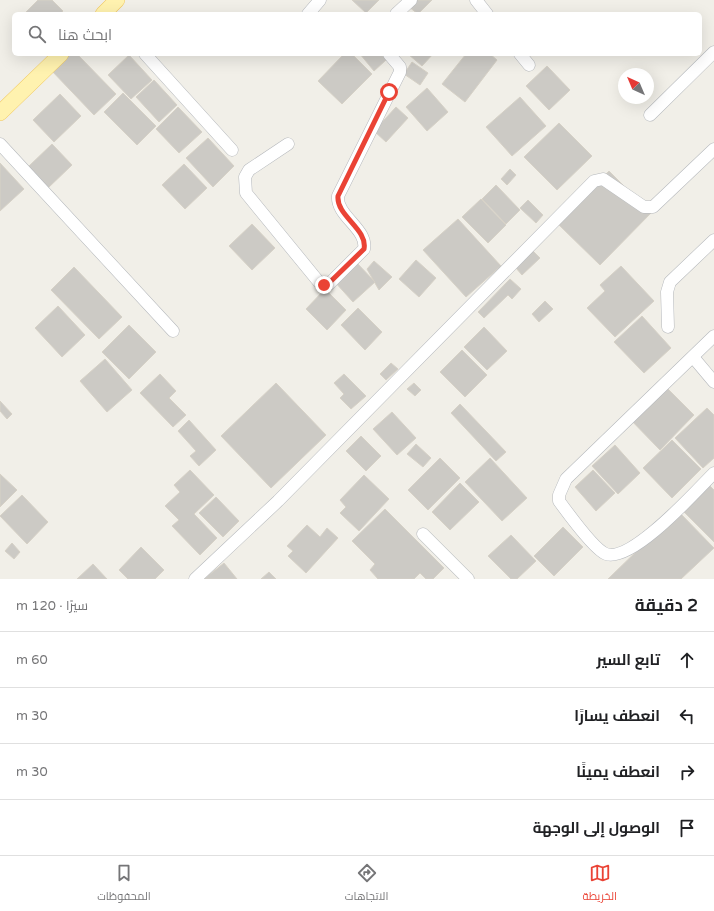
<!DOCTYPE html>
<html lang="ar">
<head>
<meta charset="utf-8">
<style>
	:root { --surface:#fff; --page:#f6f6f6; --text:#202124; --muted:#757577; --line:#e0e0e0; --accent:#ea4335 }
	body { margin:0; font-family:"Varela Round",Cairo,sans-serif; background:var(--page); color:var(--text); direction:rtl }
	.compass { position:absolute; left:618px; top:68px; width:36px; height:36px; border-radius:50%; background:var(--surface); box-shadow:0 4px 16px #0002; rotate:316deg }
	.stop { position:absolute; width:12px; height:12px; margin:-9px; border:3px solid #ea4335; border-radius:50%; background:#fff }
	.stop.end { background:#ea4335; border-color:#fff; box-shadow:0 1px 4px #0008 }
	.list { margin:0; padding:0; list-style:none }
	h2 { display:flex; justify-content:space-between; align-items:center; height:52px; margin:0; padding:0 16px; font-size:17px }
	h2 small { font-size:13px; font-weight:400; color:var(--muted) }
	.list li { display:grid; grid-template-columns:26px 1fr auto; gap:12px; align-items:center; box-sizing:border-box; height:56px; padding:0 16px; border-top:1px solid var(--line) }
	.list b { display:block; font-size:15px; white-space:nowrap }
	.list em { font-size:13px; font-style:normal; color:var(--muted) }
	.icon { flex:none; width:22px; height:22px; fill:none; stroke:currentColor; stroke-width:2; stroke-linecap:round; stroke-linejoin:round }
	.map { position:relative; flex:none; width:714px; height:579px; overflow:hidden; direction:ltr }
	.search { position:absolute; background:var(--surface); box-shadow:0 4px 16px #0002; left:12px; right:12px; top:12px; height:44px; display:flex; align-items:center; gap:10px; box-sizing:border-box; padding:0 14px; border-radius:6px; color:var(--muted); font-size:15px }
	.sheet { height:276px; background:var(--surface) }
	nav { display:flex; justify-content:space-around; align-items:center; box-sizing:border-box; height:56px; border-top:1px solid var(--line); background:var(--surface); font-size:11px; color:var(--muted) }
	nav a { display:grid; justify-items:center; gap:2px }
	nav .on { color:var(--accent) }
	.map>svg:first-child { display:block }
	.building { fill:#cccac5; stroke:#d6d1c6 }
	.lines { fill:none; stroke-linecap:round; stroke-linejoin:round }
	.minor-casing { stroke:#b5b8bc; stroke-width:13 }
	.major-casing { stroke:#f2c960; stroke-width:16 }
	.minor { stroke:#fff; stroke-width:12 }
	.major { stroke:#fff2af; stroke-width:15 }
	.route { stroke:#ea4335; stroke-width:5 }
</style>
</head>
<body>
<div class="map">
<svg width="714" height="579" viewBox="0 0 714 579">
	<rect width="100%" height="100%" fill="#f1efe8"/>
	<!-- building -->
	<g class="building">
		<polygon points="38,0 52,0 63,11 60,14 24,14"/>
		<polygon points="352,0 379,0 366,13"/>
		<polygon points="416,0 432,0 418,14 409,7"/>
		<polygon points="68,54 77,54 116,94 94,115 51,70"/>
		<polygon points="344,54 352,54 372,74 342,104 318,81"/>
		<polygon points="360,54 381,54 386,60 374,71"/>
		<polygon points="408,54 433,54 422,66"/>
		<polygon points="466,54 490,54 497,60 465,102 442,84"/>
		<polygon points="129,55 152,80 131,99 108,75"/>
		<polygon points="412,62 428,73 420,85 404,74"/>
		<polygon points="547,66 570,90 549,110 526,86"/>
		<polygon points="154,80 177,105 159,122 136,97"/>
		<polygon points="427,88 448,112 427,131 406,107"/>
		<polygon points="123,93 156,126 137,145 104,112"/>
		<polygon points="60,94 81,116 54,142 33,120"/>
		<polygon points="520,97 546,126 512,156 486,127"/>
		<polygon points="178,107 202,132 179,153 156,129"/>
		<polygon points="396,107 408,118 386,142 374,131"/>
		<polygon points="559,123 592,156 557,190 524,157"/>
		<polygon points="208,138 234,166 213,187 186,158"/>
		<polygon points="52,144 72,165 48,188 28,167"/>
		<polygon points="0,163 24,189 0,211"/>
		<polygon points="184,164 207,188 185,209 162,185"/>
		<polygon points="510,169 516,175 507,185 501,179"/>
		<polygon points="609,171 651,213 600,265 558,224"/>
		<polygon points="496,185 520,210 506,224 482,199"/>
		<polygon points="481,199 506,225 488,243 462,217"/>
		<polygon points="528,200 543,215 536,223 520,208"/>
		<polygon points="458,219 501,266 466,297 423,250"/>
		<polygon points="252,224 275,248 252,270 229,246"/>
		<polygon points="533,251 540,258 522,275 516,268"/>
		<polygon points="416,260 436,278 419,297 399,279"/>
		<polygon points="374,261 392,277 379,290 367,269"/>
		<polygon points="356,262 375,282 353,302 334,281"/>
		<polygon points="621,266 654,301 615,337 587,308 605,291 600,285"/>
		<polygon points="74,267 122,317 99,339 51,290"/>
		<polygon points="510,279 521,289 512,299 508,295 484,318 478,312"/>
		<polygon points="325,289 346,310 327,330 306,309"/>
		<polygon points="545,301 553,309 539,322 532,314"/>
		<polygon points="58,306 85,335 62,357 35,328"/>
		<polygon points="358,308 382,332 365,350 341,325"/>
		<polygon points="642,316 671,348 644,373 614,342"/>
		<polygon points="129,325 156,352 129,379 102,352"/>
		<polygon points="484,327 507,351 487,370 464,347"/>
		<polygon points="462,350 487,375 465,397 440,372"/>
		<polygon points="105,359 132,390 107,412 80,381"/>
		<polygon points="391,363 398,369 386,380 380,374"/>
		<polygon points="160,374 176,391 169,398 186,415 173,427 140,393"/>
		<polygon points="344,374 366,396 351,409 340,398 344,394 334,383"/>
		<polygon points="661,382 694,415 660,450 627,416"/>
		<polygon points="276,383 326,435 271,488 221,436"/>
		<polygon points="414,383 421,390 415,396 407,389"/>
		<polygon points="0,401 12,414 7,419 0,411"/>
		<polygon points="460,404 506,452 496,461 451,413"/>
		<polygon points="707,408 714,415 714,458 703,468 675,438"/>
		<polygon points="392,412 416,438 397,455 373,429"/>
		<polygon points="189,420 216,450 199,466 190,456 196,451 178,431"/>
		<polygon points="361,436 381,456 366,471 346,451"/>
		<polygon points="672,440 701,469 672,498 643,468"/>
		<polygon points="416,444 431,458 423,467 407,454"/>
		<polygon points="615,445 640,473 618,494 592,466"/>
		<polygon points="440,458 460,478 428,510 408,490"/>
		<polygon points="490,458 527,498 502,521 465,482"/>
		<polygon points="190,470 214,495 194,514 217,538 200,555 172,526 179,520 165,506 180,492 174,485"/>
		<polygon points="593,470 615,493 596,511 575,487"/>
		<polygon points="0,474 17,490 0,507"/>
		<polygon points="364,475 389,499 359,531 340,513 346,507 340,500"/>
		<polygon points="460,483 479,502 450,530 432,512"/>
		<polygon points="709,485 714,490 714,542 683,511"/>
		<polygon points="22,495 48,522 27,544 0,516"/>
		<polygon points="216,497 239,521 223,537 199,513"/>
		<polygon points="385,509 444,568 433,579 426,579 420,573 414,579 378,579 370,570 375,564 352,541"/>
		<polygon points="678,511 714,548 681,579 608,579"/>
		<polygon points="307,525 320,537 327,528 338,538 306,573 288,556 293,551 287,546"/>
		<polygon points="563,527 583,547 554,576 534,556"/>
		<polygon points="511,535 536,561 517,579 511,579 488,556"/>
		<polygon points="12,543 20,552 14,559 5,551"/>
		<polygon points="141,547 164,570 155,579 128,579 119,570"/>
		<polygon points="224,563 237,579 204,579"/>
		<polygon points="93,564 107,579 77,579"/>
		<polygon points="269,572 276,579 261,579"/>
	</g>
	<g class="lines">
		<defs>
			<g id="minor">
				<polyline points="476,0 487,14"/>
				<polyline points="308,14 320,0"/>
				<polyline points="396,14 411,0"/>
				<polyline points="145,54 232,150"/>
				<polyline points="520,54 529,65"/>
				<polyline points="650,115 714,52"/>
				<polyline points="0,144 173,331"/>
				<path d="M288,144L249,170L245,177L246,193L318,281L323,285L329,284L364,249C368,229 336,216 338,196L400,72V67L389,54"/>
				<polyline points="668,327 667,292 670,282 714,240"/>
				<path d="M714,336L566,479L559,495V501C567,512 595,550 606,554C632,563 696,491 714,473"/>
				<polyline points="693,357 714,382"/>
				<polyline points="423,534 468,579"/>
				<polyline points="195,579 278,501 594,181 603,179 644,207 653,207 714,149"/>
			</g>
			<g id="major">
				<polyline points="103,14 117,0"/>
				<polyline points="0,113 61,54"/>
			</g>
		</defs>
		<!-- minor casing -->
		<use href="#minor" class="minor-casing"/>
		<!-- major casing -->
		<use href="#major" class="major-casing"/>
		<!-- minor -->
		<use href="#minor" class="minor"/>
		<!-- major -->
		<use href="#major" class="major"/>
	</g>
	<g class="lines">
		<!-- route -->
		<path class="route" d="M324,285L328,284L364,249C368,229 336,216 338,196L389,92"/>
	</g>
</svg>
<svg class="compass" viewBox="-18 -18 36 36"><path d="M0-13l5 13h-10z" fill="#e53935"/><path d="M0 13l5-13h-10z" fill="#757577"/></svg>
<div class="stop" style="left:389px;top:92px"></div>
<div class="stop end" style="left:324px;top:285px"></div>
<div class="search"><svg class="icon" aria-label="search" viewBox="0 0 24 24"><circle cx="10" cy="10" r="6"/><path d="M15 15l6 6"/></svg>ابحث هنا</div>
</div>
<section class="sheet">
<h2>2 دقيقة<small>سيرًا · 120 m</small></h2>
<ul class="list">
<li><svg class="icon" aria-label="ahead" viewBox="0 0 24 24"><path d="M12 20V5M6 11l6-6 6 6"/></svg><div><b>تابع السير</b></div><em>60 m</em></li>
<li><svg class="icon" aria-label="left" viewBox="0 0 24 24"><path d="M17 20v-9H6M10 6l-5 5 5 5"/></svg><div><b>انعطف يسارًا</b></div><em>30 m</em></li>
<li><svg class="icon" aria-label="right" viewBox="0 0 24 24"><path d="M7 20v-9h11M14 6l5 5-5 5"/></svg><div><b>انعطف يمينًا</b></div><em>30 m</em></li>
<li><svg class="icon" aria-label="arrive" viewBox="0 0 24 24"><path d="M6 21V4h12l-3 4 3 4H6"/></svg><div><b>الوصول إلى الوجهة</b></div></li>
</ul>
</section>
<nav>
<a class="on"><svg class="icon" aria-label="map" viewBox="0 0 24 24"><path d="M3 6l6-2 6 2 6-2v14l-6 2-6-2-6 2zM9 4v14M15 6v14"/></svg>الخريطة</a>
<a><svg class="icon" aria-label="directions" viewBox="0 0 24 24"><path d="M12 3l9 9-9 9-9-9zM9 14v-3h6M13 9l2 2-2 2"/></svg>الاتجاهات</a>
<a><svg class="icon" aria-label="saved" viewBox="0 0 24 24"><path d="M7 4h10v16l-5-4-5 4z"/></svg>المحفوظات</a>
</nav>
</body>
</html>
